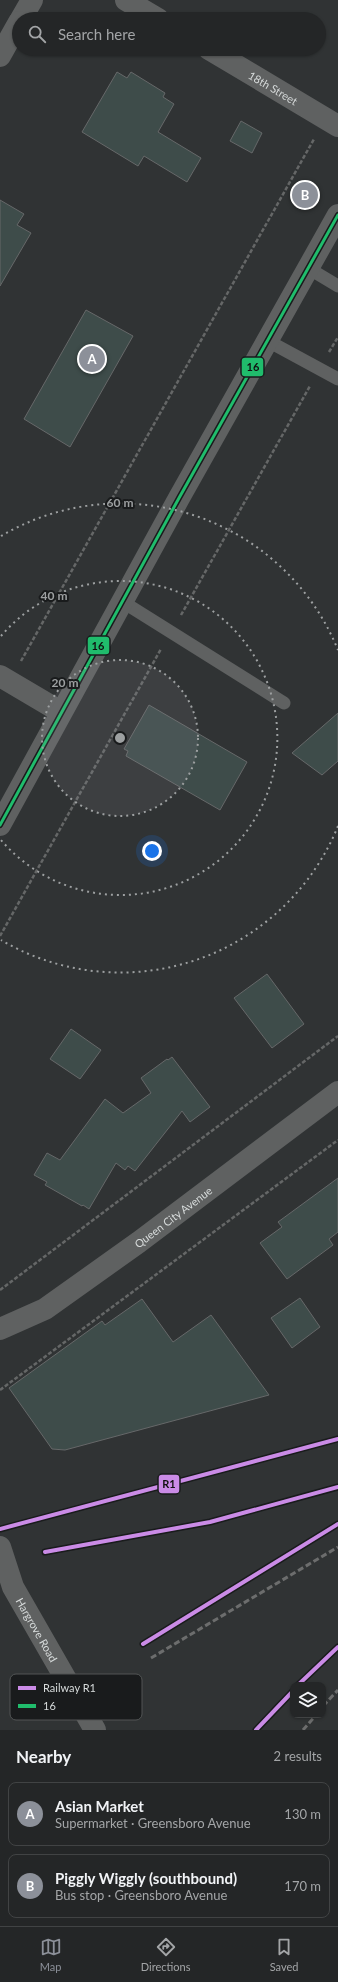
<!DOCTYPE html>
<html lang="en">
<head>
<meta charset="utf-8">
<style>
	:root { --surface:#242627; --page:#2c2e2f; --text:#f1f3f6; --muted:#a3a5a7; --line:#414344; --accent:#8c9099 }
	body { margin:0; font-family:Lato,sans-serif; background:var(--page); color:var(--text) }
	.controls { position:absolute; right:12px; bottom:12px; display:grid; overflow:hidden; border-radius:8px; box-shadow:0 1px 3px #0004 }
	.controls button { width:36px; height:36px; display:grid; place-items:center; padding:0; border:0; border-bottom:1px solid var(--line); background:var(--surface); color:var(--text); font:20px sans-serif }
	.you { position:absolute; left:152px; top:851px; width:14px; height:14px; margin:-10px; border:3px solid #fff; border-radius:50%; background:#1a73e8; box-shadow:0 0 0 6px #1a73e833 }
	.badge { display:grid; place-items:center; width:26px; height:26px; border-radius:50%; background:var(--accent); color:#fff; font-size:13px; font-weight:700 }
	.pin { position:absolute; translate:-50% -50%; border:2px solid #fff; box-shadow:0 1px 4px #0006 }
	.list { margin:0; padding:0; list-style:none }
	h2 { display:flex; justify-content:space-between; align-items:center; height:52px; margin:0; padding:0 16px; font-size:17px }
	h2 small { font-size:13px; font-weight:400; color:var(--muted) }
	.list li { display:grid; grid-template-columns:26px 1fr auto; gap:12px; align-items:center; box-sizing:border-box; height:64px; margin:0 8px 8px; padding:0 8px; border:1px solid var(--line); border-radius:8px }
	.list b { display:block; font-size:15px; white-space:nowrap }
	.list p { margin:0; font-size:13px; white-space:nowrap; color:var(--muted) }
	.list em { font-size:13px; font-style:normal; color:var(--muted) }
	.icon { flex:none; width:22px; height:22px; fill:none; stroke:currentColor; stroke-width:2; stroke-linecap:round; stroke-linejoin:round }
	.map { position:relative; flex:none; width:338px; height:1730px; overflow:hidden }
	.search { position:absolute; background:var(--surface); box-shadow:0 1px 3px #0004; left:12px; right:12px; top:12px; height:44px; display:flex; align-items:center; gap:10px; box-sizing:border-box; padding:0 14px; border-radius:22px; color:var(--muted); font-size:15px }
	.sheet { height:196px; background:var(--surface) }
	nav { display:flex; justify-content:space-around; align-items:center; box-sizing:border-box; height:56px; border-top:1px solid var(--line); background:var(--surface); font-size:11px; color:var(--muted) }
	nav a { display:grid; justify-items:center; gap:2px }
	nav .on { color:var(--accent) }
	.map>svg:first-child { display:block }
	.building { fill:#3e4c4a; stroke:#666869 }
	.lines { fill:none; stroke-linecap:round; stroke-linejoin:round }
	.path { stroke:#656767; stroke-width:2.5; stroke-dasharray:4 2; stroke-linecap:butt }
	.service { stroke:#5f6161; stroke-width:13 }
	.minor { stroke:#5f6161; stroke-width:22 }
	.secondary { stroke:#5f6161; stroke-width:22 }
	.rail { stroke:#6c6d6d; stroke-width:3; stroke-dasharray:6 3; stroke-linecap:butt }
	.bus-1-casing { stroke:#191b1c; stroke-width:6 }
	.bus-1 { stroke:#20bc6c; stroke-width:3 }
	.rail-1-casing { stroke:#191b1c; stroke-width:7 }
	.rail-1 { stroke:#ca8be6; stroke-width:4 }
	.ring { fill:none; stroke:#9da0a1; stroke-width:2; stroke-dasharray:2 4 }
	.labels { text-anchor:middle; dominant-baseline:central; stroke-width:4; stroke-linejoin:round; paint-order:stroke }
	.street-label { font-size:11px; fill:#d7dbdb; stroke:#191b1c }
	.key { fill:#191b1c; stroke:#525555; stroke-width:1 }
	.key-label { font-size:11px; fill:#d7dbdb }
	.centre { fill:#9da0a1; stroke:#191b1c; stroke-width:2 }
	.ring-label { font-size:12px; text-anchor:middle; font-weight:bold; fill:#9da0a1; stroke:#191b1c; stroke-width:4; stroke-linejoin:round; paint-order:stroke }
	.line-badge { stroke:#191b1c; stroke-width:1.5 }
	.pale-badge-label { font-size:11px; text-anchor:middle; font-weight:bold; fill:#111 }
</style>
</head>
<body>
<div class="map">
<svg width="338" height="1730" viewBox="0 0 338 1730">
	<rect width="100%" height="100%" fill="#303334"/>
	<!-- building -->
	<g class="building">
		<polygon points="117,72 127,78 131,72 165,93 163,97 174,104 158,132 201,158 187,182 144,156 138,166 82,132"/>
		<polygon points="241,121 262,133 252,153 230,141"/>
		<polygon points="0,200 24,214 17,225 31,233 0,286"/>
		<polygon points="86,310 133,336 70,447 24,419"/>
		<polygon points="149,705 247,762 220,810 126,756 128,751 124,749"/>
		<polygon points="338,713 338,761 322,775 292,753"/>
		<polygon points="267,974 304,1024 272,1048 234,998"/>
		<polygon points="71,1029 101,1050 80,1079 50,1059"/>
		<polygon points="172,1057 210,1107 190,1122 182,1111 135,1171 128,1166 125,1170 116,1163 89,1209 83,1205 82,1206 45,1185 47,1182 34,1175 47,1153 60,1160 105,1099 123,1113 151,1093 141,1078 167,1059 168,1060"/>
		<polygon points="338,1178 338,1232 329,1239 333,1245 287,1279 260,1243 282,1227 278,1222"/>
		<polygon points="300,1298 320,1327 292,1348 271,1318"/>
		<polygon points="142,1299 173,1342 211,1315 269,1395 65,1450 52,1449 9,1388 102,1321 105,1325"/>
	</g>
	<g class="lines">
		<!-- path -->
		<g class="path">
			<polyline points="329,352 338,337"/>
			<polyline points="181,615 310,386"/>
			<polyline points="21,661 314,139"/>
			<polyline points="0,936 161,649"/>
			<polyline points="0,1290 338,1036"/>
			<polyline points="0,1390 338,1140"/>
		</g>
		<!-- service -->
		<g class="service">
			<polyline points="308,268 338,286"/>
			<polyline points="268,341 338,379"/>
			<polyline points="123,602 284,703"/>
		</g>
		<!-- minor -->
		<g class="minor">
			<polyline points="126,0 158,19"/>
			<polyline points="21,19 32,0"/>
			<path id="s1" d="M209,49L338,126"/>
			<polyline points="0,56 19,22"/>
			<polyline points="0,676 61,712"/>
			<path id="s2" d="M0,1329L45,1309L139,1242L338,1092"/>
		</g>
		<!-- secondary -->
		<g class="secondary">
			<polyline points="0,825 179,498 338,215"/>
			<path id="s3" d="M0,1547L13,1587L95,1730"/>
		</g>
		<!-- rail -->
		<g class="rail">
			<polyline points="45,1552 210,1522 338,1487"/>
			<polyline points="143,1644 338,1524"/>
			<polyline points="151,1658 338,1547"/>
			<polyline points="298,1685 338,1647"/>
			<polyline points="323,1706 338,1690"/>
			<polyline points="256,1730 293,1691"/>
			<polyline points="303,1730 316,1715"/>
		</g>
		<defs>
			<polyline id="bus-1" points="0,825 179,498 338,215"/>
		</defs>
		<!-- bus-1 casing -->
		<use href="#bus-1" class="bus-1-casing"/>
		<!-- bus-1 -->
		<use href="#bus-1" class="bus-1"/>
		<defs>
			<g id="rail-1">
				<polyline points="0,1529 338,1439"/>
				<polyline points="45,1552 210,1522 338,1487"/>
				<polyline points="143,1644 338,1524"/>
				<polyline points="298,1685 338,1647"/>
				<polyline points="256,1730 293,1691"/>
			</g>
		</defs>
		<!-- rail-1 casing -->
		<use href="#rail-1" class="rail-1-casing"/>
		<!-- rail-1 -->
		<use href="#rail-1" class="rail-1"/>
	</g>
	<!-- distance rings -->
	<circle cx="120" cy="738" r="78" fill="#9da0a1" fill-opacity=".12"/>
	<g class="ring">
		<circle cx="120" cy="738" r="78"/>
		<path d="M1 636A157 157 0 1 1 1 840"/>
		<path d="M338 826A235 235 0 0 1 1 940M1 536A235 235 0 0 1 338 650"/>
	</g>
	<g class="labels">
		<!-- street labels -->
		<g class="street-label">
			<text stroke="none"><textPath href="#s1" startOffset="75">18th Street</textPath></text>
			<text stroke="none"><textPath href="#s2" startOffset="207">Queen City Avenue</textPath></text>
			<text stroke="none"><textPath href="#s3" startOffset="91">Hargrove Road</textPath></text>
		</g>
	</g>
	<!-- legend -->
	<rect x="10" y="1674" width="132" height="46" rx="6" class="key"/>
	<rect x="18" y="1686" width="18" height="4" fill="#ca8be6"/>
	<rect x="18" y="1704" width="18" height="4" fill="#20bc6c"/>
	<g class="key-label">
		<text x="43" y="1692">Railway R1</text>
		<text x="43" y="1710">16</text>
	</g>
	<circle cx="120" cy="738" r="6" class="centre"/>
	<g class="ring-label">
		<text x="120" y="507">60 m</text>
		<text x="54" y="600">40 m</text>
		<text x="65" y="687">20 m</text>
	</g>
	<g class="line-badge">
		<rect x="241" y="357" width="23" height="20" rx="4" fill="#20bc6c"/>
		<rect x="87" y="636" width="23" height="19" rx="4" fill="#20bc6c"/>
		<rect x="158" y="1474" width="22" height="20" rx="4" fill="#ca8be6"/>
	</g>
	<g class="pale-badge-label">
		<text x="253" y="371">16</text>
		<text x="98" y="650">16</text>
		<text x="169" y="1488">R1</text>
	</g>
</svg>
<div class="controls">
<button><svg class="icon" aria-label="layers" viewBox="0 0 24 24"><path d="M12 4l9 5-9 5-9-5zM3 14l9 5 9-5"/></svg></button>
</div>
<div class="you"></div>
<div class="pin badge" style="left:92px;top:359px">A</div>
<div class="pin badge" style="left:305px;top:195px">B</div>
<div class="search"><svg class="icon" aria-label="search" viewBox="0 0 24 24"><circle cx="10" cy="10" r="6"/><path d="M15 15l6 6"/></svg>Search here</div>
</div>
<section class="sheet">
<h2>Nearby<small>2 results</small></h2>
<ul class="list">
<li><span class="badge">A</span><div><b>Asian Market</b><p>Supermarket · Greensboro Avenue</p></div><em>130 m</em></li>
<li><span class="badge">B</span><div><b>Piggly Wiggly (southbound)</b><p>Bus stop · Greensboro Avenue</p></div><em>170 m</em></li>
</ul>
</section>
<nav>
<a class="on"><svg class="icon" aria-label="map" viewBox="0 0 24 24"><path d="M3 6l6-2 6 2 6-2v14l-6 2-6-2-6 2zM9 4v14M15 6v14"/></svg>Map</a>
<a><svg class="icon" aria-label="directions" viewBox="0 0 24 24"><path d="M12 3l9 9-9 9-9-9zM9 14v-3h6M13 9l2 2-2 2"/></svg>Directions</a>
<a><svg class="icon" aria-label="saved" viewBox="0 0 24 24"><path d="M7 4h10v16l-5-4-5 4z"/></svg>Saved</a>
</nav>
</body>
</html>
